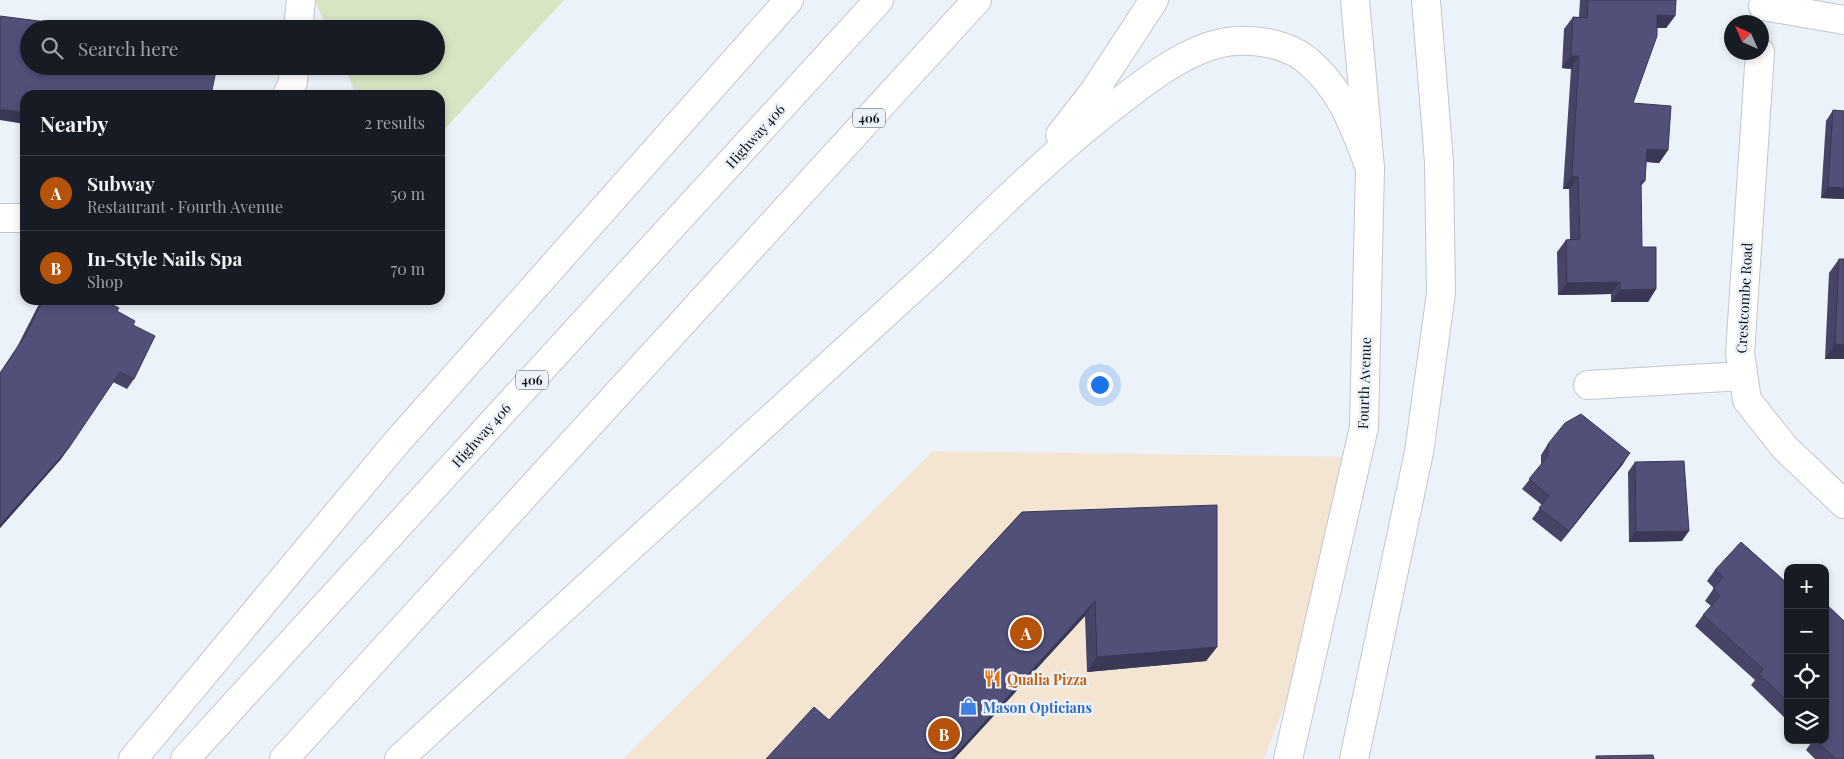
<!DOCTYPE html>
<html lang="en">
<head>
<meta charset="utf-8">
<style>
	:root { --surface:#171b24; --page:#242831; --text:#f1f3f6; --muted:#9ea1a6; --line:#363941; --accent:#b45309 }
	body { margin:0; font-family:"Playfair Display",serif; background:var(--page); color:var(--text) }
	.controls { position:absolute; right:15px; bottom:15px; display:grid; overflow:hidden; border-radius:10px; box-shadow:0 2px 8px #0003 }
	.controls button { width:45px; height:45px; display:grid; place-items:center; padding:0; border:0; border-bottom:1px solid var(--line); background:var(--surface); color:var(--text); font:25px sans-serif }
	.compass { position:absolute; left:1724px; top:15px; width:45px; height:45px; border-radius:50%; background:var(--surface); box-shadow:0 2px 8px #0003; rotate:315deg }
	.you { position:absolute; left:1099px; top:384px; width:18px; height:18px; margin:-12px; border:4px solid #fff; border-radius:50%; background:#1a73e8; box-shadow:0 0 0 8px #1a73e833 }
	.badge { display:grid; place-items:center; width:32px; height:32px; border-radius:50%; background:var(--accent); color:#fff; font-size:16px; font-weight:700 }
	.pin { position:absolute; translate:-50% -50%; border:2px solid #fff; box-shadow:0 1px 5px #0006 }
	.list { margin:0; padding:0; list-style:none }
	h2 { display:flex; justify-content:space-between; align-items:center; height:65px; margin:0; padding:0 20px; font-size:21px }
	h2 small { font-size:16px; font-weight:400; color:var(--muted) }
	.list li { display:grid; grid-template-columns:32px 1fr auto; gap:15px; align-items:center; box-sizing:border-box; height:75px; padding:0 20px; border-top:1px solid var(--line) }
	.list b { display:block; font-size:19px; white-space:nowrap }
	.list p { margin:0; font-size:16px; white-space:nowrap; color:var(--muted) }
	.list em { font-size:16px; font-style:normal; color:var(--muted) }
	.icon { flex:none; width:28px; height:28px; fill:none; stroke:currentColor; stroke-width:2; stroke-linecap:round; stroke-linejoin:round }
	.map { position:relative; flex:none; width:1844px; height:759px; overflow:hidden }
	.search { position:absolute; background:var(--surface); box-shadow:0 2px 8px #0003; left:20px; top:20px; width:425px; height:55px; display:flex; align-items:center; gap:12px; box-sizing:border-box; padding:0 18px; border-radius:28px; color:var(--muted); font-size:19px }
	.panel { position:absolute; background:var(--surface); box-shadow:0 2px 8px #0003; left:20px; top:90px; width:425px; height:215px; border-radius:15px }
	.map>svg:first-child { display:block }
	.commercial { fill:#f4e5d2 }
	.green { fill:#d7e5c3 }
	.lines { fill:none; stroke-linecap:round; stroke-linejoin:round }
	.minor-casing { stroke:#c0c7ce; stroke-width:30 }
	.major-casing { stroke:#c0c7ce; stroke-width:30 }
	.highway-casing { stroke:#c0c7ce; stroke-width:30 }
	.minor { stroke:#fff; stroke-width:28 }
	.major { stroke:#fff; stroke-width:28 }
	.highway { stroke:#fff; stroke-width:28 }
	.wall { fill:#464568 }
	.shaded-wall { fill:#393855 }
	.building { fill:#515079; stroke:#393855 }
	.labels { text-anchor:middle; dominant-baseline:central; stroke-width:5; stroke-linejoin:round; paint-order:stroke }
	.shield { fill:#ebf2f9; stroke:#4e5256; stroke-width:1 }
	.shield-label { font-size:12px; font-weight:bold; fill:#0b0e10 }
	.street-label { font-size:14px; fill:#0b0e10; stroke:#ebf2f9 }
	.food-label { font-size:14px; font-weight:bold; fill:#c56008; stroke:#ebf2f9; text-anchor:start }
	.shop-label { font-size:14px; font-weight:bold; fill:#366cbe; stroke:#ebf2f9; text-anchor:start }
</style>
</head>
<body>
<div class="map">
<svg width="1844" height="759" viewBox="0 0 1844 759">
	<rect width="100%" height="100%" fill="#ebf2f9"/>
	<!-- commercial -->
	<polygon class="commercial" points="933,451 1359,457 1298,670 1264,759 623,759"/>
	<!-- green -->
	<polygon class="green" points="315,0 564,0 440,134 440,95 356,95 344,66 436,66 436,29 327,29"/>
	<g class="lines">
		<defs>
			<g id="minor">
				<polyline points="1763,6 1844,20"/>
				<polyline points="298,29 301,0"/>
				<polyline points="1760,52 1740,353 1747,400 1785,448 1844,504"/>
				<polyline points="287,95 293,82 294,66"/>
				<polyline points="0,218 25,218"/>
				<polyline points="1588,385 1743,376"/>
			</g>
			<g id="major">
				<polyline points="1288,759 1364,427 1370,168 1355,0"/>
				<polyline points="1354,759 1419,452 1441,293 1439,162 1426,0"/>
			</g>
			<g id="highway">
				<polyline points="1060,135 1095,90 1154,0"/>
				<polyline points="133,759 397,442 789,0"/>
				<polyline points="185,759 879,0"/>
				<polyline points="284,759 977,0"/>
				<path d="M399,759L944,260C1002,203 1059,147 1124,98C1154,75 1188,49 1226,42C1252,38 1287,43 1308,61C1343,91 1354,127 1370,168"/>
			</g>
		</defs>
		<!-- minor casing -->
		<use href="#minor" class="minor-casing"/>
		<!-- major casing -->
		<use href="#major" class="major-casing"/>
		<!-- highway casing -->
		<use href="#highway" class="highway-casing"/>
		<!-- minor -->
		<use href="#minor" class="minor"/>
		<!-- major -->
		<use href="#major" class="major"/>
		<!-- highway -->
		<use href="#highway" class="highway"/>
	</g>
	<!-- wall -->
	<g class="wall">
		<polygon points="1580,0 1676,0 1675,16 1666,28 1657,28 1633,103 1668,150 1659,163 1646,162 1645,181 1641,186 1642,247 1656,289 1648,302 1611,302 1611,294 1558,295 1557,252 1566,240 1570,239 1569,189 1563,189 1571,69 1562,68 1564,29 1573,17 1579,17"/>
		<polygon points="1833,110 1844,111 1844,199 1821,198 1826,121"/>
		<polygon points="1839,259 1844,359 1825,359 1829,273"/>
		<polygon points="41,300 103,300 133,325 134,379 127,389 113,382 61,459 0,528 0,373 17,347"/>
		<polygon points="1548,444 1623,464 1561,542 1532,519 1542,505 1522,489 1541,465 1541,455"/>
		<polygon points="1635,462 1682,541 1629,542 1628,472"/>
		<polygon points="1022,512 1217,647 1206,661 1087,672 1085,616 954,759 766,759 829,720"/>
		<polygon points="1715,570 1788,584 1788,721 1751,685 1755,680 1695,626 1703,615 1711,606 1705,601 1714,588 1707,581"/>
		<polygon points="1808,740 1825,740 1844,759 1815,759 1806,750 1811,743"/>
	</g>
	<!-- shaded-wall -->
	<g class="shaded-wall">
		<polygon points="1657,15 1675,16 1666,28 1648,27"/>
		<polygon points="1571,56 1579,56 1571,69 1562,68"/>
		<polygon points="0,109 25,112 25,124 0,120"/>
		<polygon points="1647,149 1668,150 1659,163 1638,161"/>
		<polygon points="1572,176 1578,177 1569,189 1563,189"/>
		<polygon points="1828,187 1844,188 1844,199 1821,198"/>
		<polygon points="1620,282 1611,294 1558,295 1567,283"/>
		<polygon points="1656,289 1648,302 1611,302 1620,290"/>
		<polygon points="1835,344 1844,345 1844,359 1825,359"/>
		<polygon points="68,449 61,459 0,528 0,525"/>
		<polygon points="1630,453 1623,464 1561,542 1569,531"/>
		<polygon points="1689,531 1682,541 1629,542 1636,532"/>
		<polygon points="1095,601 1085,616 954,759 951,759"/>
		<polygon points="1217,647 1206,661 1087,672 1097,657"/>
	</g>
	<!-- building -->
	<g class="building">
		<polygon points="1588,0 1676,0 1675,16 1657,15 1657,36 1633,103 1671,106 1668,150 1647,149 1645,181 1641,181 1642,247 1656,247 1656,289 1620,290 1620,282 1567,283 1566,240 1580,239 1578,177 1572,176 1579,56 1571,56 1573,17 1587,18"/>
		<polygon points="0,16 101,29 29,29 29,66 217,66 211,95 25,95 25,112 0,109"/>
		<polygon points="1833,110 1844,111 1844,188 1828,187"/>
		<polygon points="1839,259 1844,259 1844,345 1835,344"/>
		<polygon points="43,300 103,300 119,308 117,311 135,321 133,325 155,336 134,379 120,372 68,449 0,525 0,373 25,336"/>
		<polygon points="1581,414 1630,453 1569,531 1539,508 1549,496 1529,479 1548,456 1548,444 1565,423"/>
		<polygon points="1684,461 1689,531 1636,532 1635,462"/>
		<polygon points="1217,505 1217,647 1097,657 1095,601 951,759 766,759 814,707 829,720 1022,512"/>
		<polygon points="1741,542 1788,584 1788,702 1759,674 1763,669 1703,615 1720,596 1713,589 1723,577 1715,570"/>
		<polygon points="1825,603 1844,621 1844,759 1836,759 1815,740 1825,740"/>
		<polygon points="1653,755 1654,759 1596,759 1596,756"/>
	</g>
	<!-- icons -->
	<defs>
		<symbol id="restaurant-bare" viewBox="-9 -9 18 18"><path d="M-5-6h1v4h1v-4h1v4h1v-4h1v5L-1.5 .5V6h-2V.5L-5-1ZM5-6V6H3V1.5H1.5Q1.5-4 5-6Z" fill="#e8710a" stroke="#ebf2f9" stroke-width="2.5" paint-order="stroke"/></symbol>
		<symbol id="shop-bare" viewBox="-9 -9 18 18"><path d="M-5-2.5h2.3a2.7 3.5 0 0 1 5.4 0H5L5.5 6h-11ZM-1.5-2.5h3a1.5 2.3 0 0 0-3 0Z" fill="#3f7fe0" stroke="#ebf2f9" stroke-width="2.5" paint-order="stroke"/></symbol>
	</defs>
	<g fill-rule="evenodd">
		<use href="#restaurant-bare" x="980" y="666" width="25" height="25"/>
		<use href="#shop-bare" x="956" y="694" width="25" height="25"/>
	</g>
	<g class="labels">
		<!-- shield labels -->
		<g class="shield">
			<rect x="853" y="108.5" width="32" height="19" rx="4"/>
			<rect x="516" y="370.5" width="32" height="19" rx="4"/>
		</g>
		<g class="shield-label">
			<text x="869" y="118">406</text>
			<text x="532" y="380">406</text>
		</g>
		<!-- street labels -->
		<g class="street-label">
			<text transform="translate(755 136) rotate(-48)">Highway 406</text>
			<text transform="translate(1744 298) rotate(-87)">Crestcombe Road</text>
			<text transform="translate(1364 383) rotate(-88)">Fourth Avenue</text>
			<text transform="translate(481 435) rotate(-48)">Highway 406</text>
		</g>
		<!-- food labels -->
		<g class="food-label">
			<text x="1007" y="679">Qualia Pizza</text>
		</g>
		<!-- shop labels -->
		<g class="shop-label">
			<text x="983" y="707">Mason Opticians</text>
		</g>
	</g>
</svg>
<div class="controls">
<button>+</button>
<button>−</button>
<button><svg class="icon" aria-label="locate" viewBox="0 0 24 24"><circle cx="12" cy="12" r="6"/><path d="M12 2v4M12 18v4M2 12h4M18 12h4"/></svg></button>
<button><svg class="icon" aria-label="layers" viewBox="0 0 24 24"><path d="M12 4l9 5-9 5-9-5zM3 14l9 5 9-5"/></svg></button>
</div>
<svg class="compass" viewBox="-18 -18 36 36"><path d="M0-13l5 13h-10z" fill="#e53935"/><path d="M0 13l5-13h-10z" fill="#9ea1a6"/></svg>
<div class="you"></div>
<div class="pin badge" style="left:1026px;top:633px">A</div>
<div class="pin badge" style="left:944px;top:734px">B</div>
<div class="search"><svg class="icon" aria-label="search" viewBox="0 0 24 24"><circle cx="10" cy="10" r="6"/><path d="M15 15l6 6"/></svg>Search here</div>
<section class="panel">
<h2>Nearby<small>2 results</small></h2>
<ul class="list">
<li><span class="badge">A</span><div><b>Subway</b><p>Restaurant · Fourth Avenue</p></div><em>50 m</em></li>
<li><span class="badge">B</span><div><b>In-Style Nails Spa</b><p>Shop</p></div><em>70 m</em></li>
</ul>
</section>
</div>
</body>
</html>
